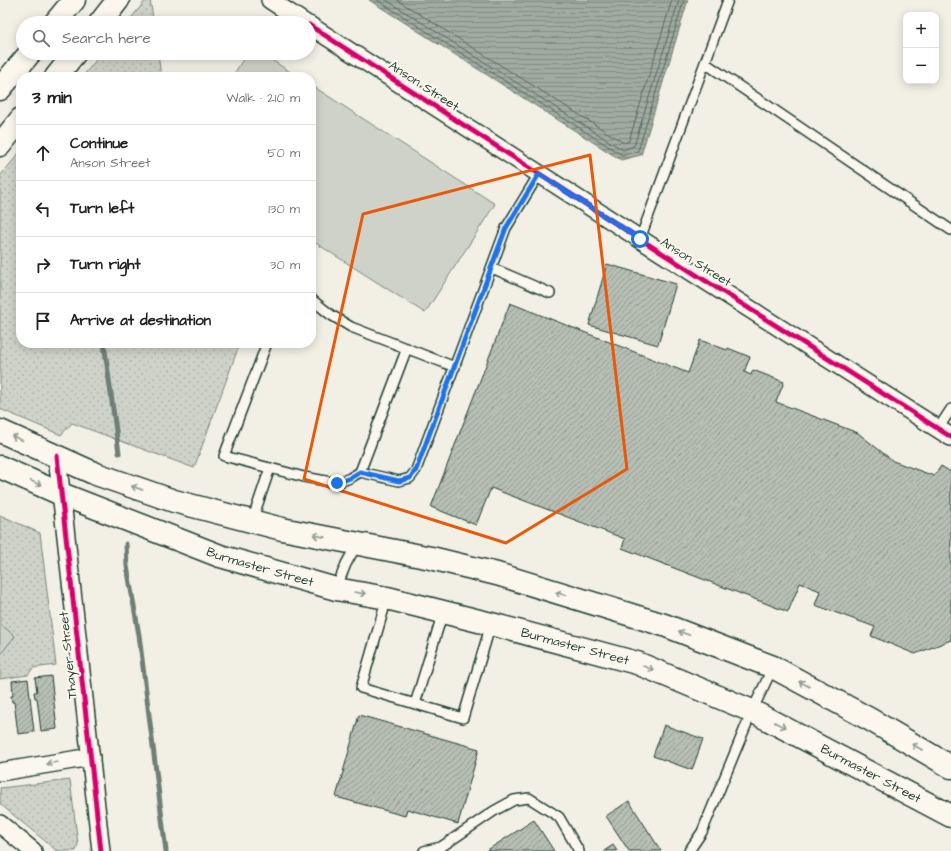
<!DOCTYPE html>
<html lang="en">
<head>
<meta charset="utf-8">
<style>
	:root { --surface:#fff; --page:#f2f2f2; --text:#202124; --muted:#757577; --line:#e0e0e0 }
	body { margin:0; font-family:"Architects Daughter",sans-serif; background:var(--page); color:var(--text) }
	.controls { position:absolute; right:12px; top:12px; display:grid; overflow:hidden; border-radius:8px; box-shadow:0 2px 10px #0003 }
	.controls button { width:36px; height:36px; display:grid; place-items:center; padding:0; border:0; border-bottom:1px solid var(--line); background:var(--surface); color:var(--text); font:20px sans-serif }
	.stop { position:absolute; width:12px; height:12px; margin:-9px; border:3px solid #1a73e8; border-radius:50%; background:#fff }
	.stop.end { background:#1a73e8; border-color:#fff; box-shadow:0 1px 4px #0008 }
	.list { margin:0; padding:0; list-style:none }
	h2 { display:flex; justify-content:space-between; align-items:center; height:52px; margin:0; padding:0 16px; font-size:17px }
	h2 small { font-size:13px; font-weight:400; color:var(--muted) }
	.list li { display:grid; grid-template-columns:26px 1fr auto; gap:12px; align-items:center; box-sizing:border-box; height:56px; padding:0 16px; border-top:1px solid var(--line) }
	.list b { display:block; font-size:15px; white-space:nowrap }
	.list p { margin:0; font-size:13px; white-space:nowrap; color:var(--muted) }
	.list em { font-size:13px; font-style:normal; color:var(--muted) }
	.icon { flex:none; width:22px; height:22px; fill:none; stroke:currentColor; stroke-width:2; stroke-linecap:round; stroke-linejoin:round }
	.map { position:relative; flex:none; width:951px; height:851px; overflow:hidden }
	.search { position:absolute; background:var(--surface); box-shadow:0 2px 10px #0003; left:16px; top:16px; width:300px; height:44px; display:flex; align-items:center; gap:10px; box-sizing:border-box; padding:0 14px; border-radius:22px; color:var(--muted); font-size:15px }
	.panel { position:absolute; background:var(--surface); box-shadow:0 2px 10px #0003; left:16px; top:72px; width:300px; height:276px; border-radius:16px }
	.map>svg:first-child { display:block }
	.grass { fill:url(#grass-dots); stroke:#77887e }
	.park { fill:#cfd2c8; stroke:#77887e }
	.water { fill:url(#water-rules); stroke:#6e7f75 }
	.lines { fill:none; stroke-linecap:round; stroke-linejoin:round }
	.shore { stroke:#536960; stroke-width:1 }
	.stream { stroke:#6e7f75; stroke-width:5 }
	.building { fill:url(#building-hatch); stroke:#1f3d34 }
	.lane-casing { stroke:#1f3d34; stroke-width:12 }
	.street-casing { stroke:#1f3d34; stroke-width:20 }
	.secondary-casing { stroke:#1f3d34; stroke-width:25 }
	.lane { stroke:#fbf7ec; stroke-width:9 }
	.street { stroke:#fbf7ec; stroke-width:17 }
	.secondary { stroke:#fbf7ec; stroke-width:22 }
	.cycleway-casing { stroke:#fbf7ec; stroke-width:8 }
	.cycleway { stroke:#d6006c; stroke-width:5 }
	.oneway { stroke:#8d9a90 }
	.route { stroke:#1a73e8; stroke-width:5 }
	.marked { fill:none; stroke:#e8590c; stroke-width:3; stroke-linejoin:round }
	.labels { text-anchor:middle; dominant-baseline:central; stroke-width:4; stroke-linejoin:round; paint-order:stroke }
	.street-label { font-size:13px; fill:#1f3d34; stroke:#fbf7ec }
</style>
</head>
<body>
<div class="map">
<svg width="951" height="851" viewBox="0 0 951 851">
	<defs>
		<pattern id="grass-dots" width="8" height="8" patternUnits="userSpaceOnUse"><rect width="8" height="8" fill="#cfd2c8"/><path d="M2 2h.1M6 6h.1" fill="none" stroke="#b1b5ac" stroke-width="1.8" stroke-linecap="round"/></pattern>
		<pattern id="water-rules" width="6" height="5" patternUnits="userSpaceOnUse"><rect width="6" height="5" fill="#a2aba1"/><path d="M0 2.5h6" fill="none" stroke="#838c84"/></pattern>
		<pattern id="building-hatch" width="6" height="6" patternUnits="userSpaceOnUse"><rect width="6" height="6" fill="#b7beb3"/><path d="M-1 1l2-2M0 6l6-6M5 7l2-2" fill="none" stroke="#949c92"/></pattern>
	</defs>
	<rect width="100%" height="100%" fill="#f2f0e5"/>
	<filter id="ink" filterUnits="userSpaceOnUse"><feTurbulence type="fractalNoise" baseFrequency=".025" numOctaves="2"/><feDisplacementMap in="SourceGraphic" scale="8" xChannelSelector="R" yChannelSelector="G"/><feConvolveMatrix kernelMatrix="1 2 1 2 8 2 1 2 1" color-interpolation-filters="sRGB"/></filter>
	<g filter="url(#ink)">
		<!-- grass -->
		<g class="grass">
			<polygon points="146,0 150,0 154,23 127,23"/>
			<polygon points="102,53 158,53 161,77 82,77"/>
			<polygon points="21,151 21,343 240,343 194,468 72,423 61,435 0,409 0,176"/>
			<polygon points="0,515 40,533 56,665 33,668 28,675 0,679 0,655 15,636 0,624"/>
			<polygon points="70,780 78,844 76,851 57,851 0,804 0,788"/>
		</g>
		<!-- park -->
		<g class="park">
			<polygon points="247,53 261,53 298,77 232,77"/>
			<polygon points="311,85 495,204 425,313 311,240"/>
			<polygon points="0,624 15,636 0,655"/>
		</g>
		<!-- water -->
		<polygon class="water" points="369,0 688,0 641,155 621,160"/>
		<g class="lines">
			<!-- shore -->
			<g class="shore">
				<polyline points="377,0 622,155 638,151 684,0"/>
				<polyline points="386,0 623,150 634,146 679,0"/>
				<polyline points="397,0 624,143 629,141 672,0"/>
			</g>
			<!-- stream -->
			<g class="stream">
				<polyline points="104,343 119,453"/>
				<polyline points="126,544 127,566 139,635 166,851"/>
			</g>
		</g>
		<!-- building -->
		<g class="building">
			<polygon points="607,264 676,284 658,345 589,325"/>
			<polygon points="510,303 688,373 700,340 727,350 728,348 750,357 744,372 751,375 753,370 784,382 776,402 858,433 893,461 934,476 941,466 951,472 951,640 915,654 871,636 875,627 815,605 820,591 800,583 788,612 622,548 625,539 491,488 476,525 431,507"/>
			<polygon points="51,676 57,729 41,731 37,698 35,698 34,692 37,692 35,678"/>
			<polygon points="28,679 34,732 18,734 14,702 12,702 11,696 13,696 12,681"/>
			<polygon points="359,715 479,749 458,824 407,809 405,816 336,797"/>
			<polygon points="664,725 703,739 692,770 653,756"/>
			<polygon points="629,801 661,851 629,851 606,816"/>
			<polygon points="534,820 554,851 486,851"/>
			<polygon points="613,845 617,851 604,851"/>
		</g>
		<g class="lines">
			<defs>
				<g id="lane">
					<polyline points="705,63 951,230"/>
					<polyline points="640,239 728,0"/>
					<polyline points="492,268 550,293"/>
					<polyline points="311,299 331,315 351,327 455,367"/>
					<polyline points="267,343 224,456 304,477 337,483 350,478 360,472 399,481 410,478 416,470 506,228 539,174"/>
					<polyline points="938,429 951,409"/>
					<polyline points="360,472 407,348"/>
					<polyline points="252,521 270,468"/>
					<polyline points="336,589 346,564 357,544"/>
					<polyline points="387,598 361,688 463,718 491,624"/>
					<polyline points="415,704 443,612"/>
					<polyline points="424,851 441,847 494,811 514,800 529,798 559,817 579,851"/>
					<polyline points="689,851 702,832 752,711 773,667"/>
				</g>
				<g id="street">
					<polyline points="270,0 305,23"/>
					<polyline points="309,25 640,239 951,437"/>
					<polyline points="57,456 101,851"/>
					<polyline points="0,772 91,757"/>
					<polyline points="0,824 33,851"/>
				</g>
				<g id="secondary">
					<polyline points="55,23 74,0"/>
					<polyline points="100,23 118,0"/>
					<polyline points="56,77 75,53"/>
					<polyline points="0,89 30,53"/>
					<polyline points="0,145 21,119"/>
					<polyline points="0,431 96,474 174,501 282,529 431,558 497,574 664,625 773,667 871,720 951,767"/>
					<path id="s1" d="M0,467L61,494L220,556L336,589L387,598L491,624L637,663L752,711L951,816"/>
				</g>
			</defs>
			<!-- lane casing -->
			<use href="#lane" class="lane-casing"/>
			<!-- street casing -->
			<use href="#street" class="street-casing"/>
			<!-- secondary casing -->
			<use href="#secondary" class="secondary-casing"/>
			<!-- lane -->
			<use href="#lane" class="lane"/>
			<!-- street -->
			<use href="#street" class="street"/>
			<!-- secondary -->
			<use href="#secondary" class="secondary"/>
			<defs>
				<g id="cycleway">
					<polyline points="309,25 640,239 951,437"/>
					<polyline points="57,456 101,851"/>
				</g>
			</defs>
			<!-- cycleway casing -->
			<use href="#cycleway" class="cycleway-casing"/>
			<!-- cycleway -->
			<use href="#cycleway" class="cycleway"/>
		</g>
		<!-- one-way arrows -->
		<defs><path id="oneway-shaft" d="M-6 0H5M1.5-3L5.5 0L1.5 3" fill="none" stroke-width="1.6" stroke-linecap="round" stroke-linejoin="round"/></defs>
		<g class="oneway">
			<use href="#oneway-shaft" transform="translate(17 438) rotate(-156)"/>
			<use href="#oneway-shaft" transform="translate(36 483) rotate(23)"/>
			<use href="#oneway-shaft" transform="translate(137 488) rotate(-161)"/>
			<use href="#oneway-shaft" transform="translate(319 536) rotate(-169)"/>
			<use href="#oneway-shaft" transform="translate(360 593) rotate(10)"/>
			<use href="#oneway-shaft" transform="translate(561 594) rotate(-163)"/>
			<use href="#oneway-shaft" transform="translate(684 633) rotate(-159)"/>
			<use href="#oneway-shaft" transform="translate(648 668) rotate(22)"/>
			<use href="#oneway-shaft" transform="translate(804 684) rotate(-152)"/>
			<use href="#oneway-shaft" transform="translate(780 725) rotate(28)"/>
			<use href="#oneway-shaft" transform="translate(917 747) rotate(-150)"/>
			<use href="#oneway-shaft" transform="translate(52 763) rotate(171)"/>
		</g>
	</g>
	<g class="lines" filter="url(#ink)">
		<!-- route -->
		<polyline class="route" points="337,483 350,478 360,472 399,481 410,478 416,470 506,228 539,174 640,239"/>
	</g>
	<!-- marked area -->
	<path class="marked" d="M590,155L627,469L506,543L304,479L363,214Z"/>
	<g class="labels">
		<!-- street labels -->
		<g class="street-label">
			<text transform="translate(424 86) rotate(33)">Anson Street</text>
			<text transform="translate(696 262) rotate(32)">Anson Street</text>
			<text stroke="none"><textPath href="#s1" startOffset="279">Burmaster Street</textPath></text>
			<text stroke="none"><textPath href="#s1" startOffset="604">Burmaster Street</textPath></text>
			<text transform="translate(68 655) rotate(-96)">Thayer Street</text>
			<text stroke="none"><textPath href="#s1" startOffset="927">Burmaster Street</textPath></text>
		</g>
	</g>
</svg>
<div class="controls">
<button>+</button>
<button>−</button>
</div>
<div class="stop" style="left:640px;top:239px"></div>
<div class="stop end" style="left:337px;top:483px"></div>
<div class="search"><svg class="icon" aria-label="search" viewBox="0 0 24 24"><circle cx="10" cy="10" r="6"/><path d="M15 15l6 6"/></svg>Search here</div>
<section class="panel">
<h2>3 min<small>Walk · 210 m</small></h2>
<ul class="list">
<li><svg class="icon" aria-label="ahead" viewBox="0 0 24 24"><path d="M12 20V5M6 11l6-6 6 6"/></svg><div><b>Continue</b><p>Anson Street</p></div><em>50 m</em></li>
<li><svg class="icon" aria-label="left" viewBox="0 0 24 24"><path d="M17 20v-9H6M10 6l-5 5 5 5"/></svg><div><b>Turn left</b></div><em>130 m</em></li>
<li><svg class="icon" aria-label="right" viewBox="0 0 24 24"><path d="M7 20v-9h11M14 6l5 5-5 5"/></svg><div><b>Turn right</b></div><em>30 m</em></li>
<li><svg class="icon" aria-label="arrive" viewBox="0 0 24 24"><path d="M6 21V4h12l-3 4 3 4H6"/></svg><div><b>Arrive at destination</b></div></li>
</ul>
</section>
</div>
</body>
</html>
